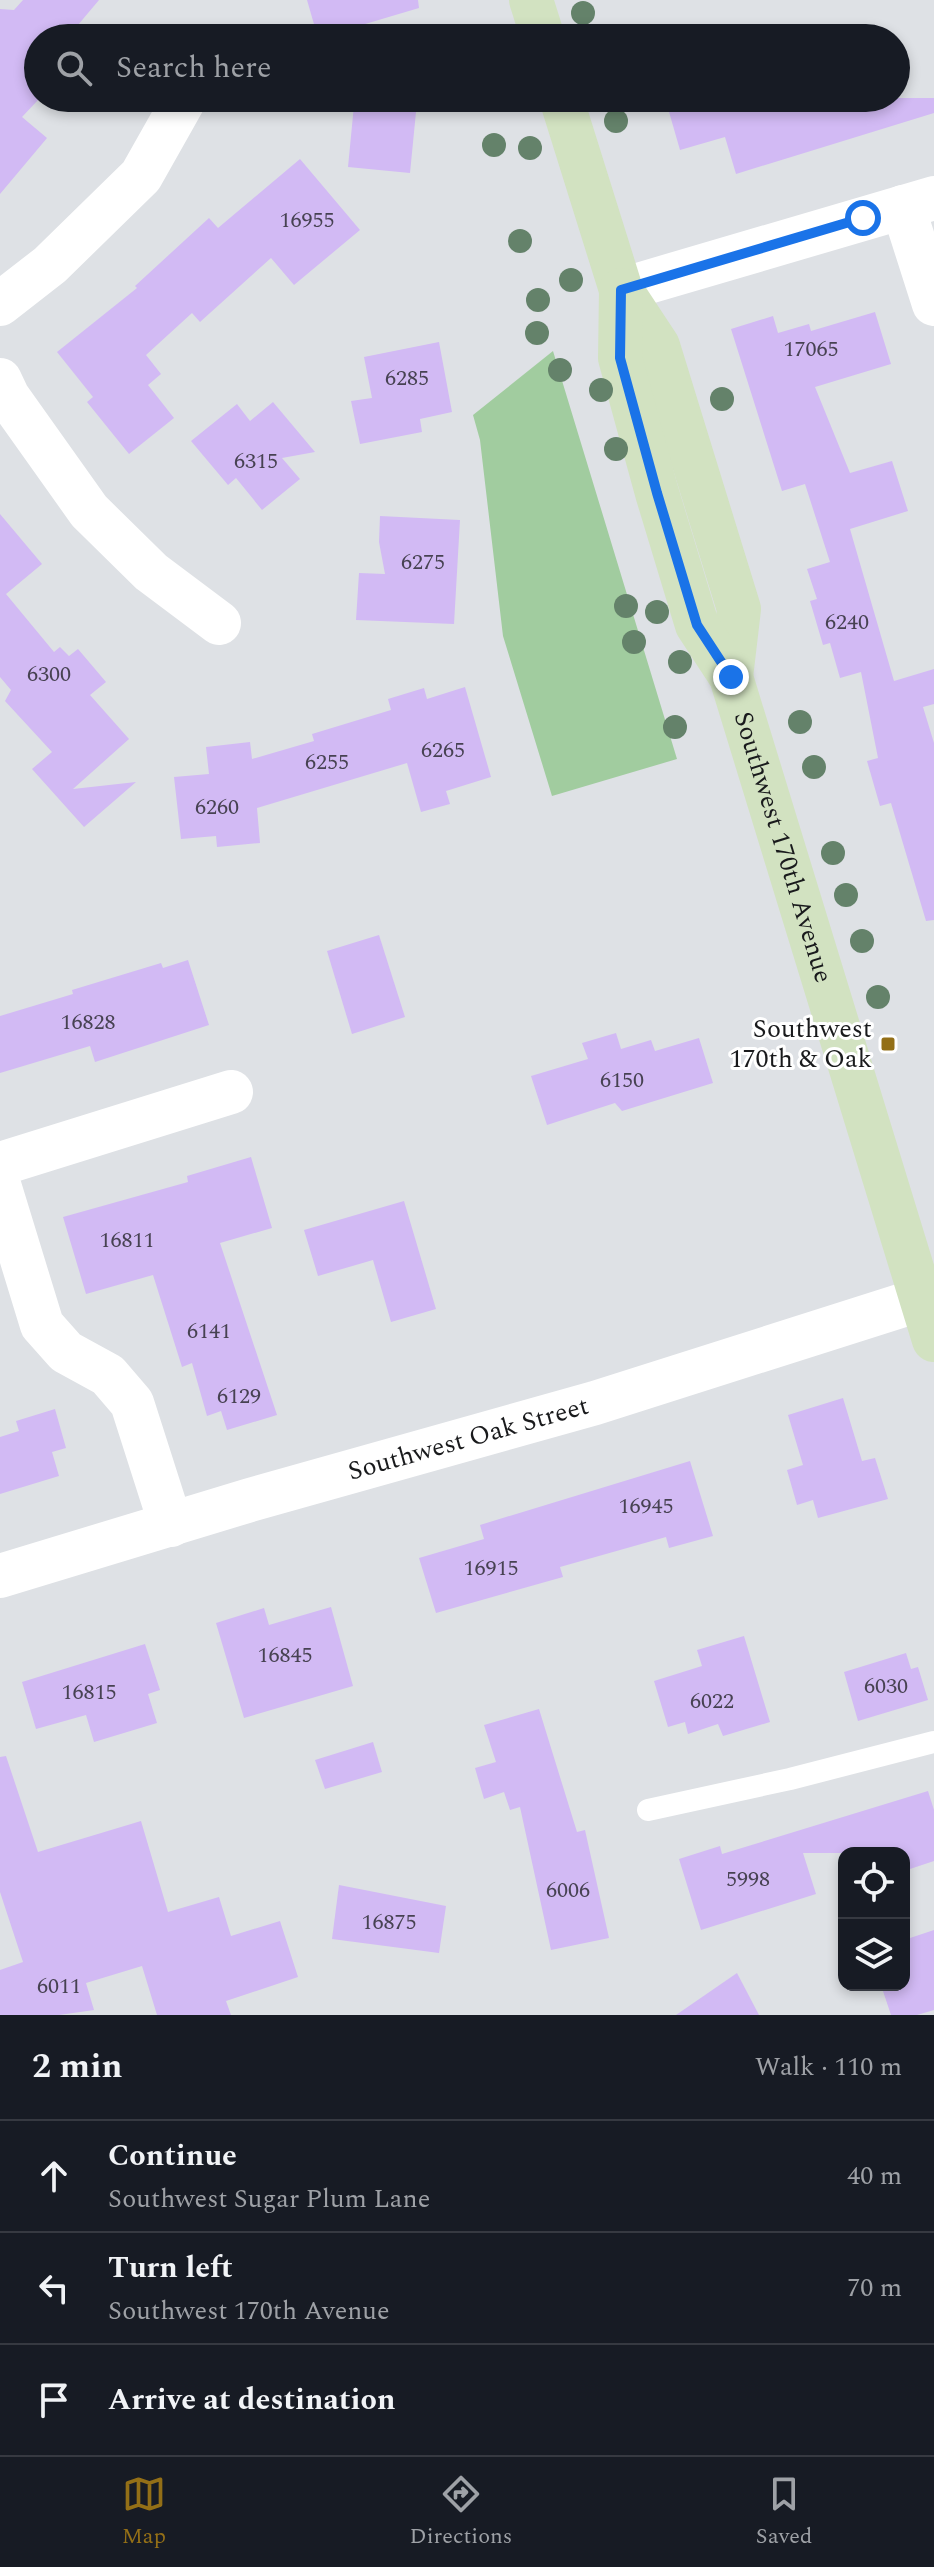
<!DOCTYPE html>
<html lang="en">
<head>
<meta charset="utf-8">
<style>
	:root { --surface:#171b24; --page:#20242c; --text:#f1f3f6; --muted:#9ea1a6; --line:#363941; --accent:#936f17 }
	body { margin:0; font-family:Spectral,serif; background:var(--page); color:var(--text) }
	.controls { position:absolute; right:24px; bottom:24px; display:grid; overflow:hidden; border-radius:16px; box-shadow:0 4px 12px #0003 }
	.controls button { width:72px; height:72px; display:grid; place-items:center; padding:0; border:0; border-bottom:2px solid var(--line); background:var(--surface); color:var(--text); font:40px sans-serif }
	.stop { position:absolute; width:24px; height:24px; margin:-18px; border:6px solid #1a73e8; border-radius:50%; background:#fff }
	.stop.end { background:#1a73e8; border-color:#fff; box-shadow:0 2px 8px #0008 }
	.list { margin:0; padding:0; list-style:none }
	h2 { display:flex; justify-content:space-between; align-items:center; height:104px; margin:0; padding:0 32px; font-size:34px }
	h2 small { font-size:26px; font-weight:400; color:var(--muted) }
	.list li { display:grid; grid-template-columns:52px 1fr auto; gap:24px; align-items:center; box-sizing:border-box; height:112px; padding:0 32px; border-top:2px solid var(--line) }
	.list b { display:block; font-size:30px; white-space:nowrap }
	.list p { margin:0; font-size:26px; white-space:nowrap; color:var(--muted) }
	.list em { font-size:26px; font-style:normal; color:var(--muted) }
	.icon { flex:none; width:44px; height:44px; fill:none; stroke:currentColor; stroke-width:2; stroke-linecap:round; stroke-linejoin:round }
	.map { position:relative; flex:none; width:934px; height:2015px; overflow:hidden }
	.search { position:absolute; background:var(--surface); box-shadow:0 4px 12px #0003; left:24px; right:24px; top:24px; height:88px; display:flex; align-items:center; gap:20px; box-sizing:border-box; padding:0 28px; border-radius:44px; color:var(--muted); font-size:30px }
	.sheet { height:440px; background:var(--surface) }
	nav { display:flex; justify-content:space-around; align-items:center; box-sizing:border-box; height:112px; border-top:2px solid var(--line); background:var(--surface); font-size:22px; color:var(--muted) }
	nav a { display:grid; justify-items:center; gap:4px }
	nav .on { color:var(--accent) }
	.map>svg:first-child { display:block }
	.green { fill:#a1cc9f }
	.building { fill:#d2baf4 }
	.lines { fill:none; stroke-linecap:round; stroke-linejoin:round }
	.service { stroke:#fff; stroke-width:22 }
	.minor { stroke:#fff; stroke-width:44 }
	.tertiary { stroke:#fff; stroke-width:44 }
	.secondary { stroke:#d2e2c1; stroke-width:44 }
	.tree { fill:#64826a }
	.route { stroke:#1a73e8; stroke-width:10 }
	.poi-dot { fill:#936f17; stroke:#fff; stroke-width:3 }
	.labels { text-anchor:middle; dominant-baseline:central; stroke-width:6; stroke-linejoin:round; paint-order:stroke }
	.number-label { font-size:22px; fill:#474252 }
	.street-label { font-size:26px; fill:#191a1c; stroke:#fff }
	.poi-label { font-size:26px; fill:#191a1c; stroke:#fff; text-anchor:end }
</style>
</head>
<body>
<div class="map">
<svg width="934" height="2015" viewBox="0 0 934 2015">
	<rect width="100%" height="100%" fill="#dee1e5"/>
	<!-- green -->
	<polygon class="green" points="553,351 677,759 552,796 503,636 480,440 473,415"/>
	<!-- building -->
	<g class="building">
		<polygon points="23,0 99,0 67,38 38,38 38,100 22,117 47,138 0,194 0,9 14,10"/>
		<polygon points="307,0 418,0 419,8 318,38"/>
		<polygon points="360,98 403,98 402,110 416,112 410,173 348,167 354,105 359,106"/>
		<polygon points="665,98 934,98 934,113 736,174 725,137 680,150"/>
		<polygon points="300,159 360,230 294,285 271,258 200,322 192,313 146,355 161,374 148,385 174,418 129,454 87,402 93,397 57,352 137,288 135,286 209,218 218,228"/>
		<polygon points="875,312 891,364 815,387 850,473 892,461 908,511 850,529 894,681 934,669 934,704 923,707 934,743 934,920 926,921 891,803 880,806 867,761 878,758 861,672 840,678 830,643 823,645 810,601 817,599 807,569 830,562 805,484 782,491 731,329 773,316 778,333 809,324 811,331"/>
		<polygon points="439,342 452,412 420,419 422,432 360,444 351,401 372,398 364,357"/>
		<polygon points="273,402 315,452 282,458 300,479 262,510 236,478 228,485 191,441 237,404 250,421"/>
		<polygon points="0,514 42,564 6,594 54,652 60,647 69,656 78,649 106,682 90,695 129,739 73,789 136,782 84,827 32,769 52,752 5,701 11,690 0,677"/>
		<polygon points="380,516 460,520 454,624 356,620 359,573 385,574 379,542"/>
		<polygon points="465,687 491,777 446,791 450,804 421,812 407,763 257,808 260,843 217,847 216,836 181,839 174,777 209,774 206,747 250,742 252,759 314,741 312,734 391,710 388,699 424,688 427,699"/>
		<polygon points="379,935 405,1017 352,1034 327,951"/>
		<polygon points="188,960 209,1025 95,1062 90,1046 0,1073 0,1016 73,994 72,990 161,963 163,968"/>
		<polygon points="616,1033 621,1049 651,1040 655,1051 699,1038 713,1083 622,1111 615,1103 547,1125 531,1076 588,1059 582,1043"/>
		<polygon points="251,1157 272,1228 220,1243 277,1415 227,1430 221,1411 207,1416 192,1363 182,1367 153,1275 86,1294 63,1217 188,1182 187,1176"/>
		<polygon points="404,1201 436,1309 391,1322 373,1260 318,1276 304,1230"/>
		<polygon points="843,1398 862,1461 875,1458 888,1499 818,1518 813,1500 797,1505 787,1470 803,1465 788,1415"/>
		<polygon points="55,1409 66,1448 52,1452 59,1476 0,1494 0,1437 19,1431 16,1421"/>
		<polygon points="690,1461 713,1536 669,1548 666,1537 560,1567 563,1577 436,1613 419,1558 484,1539 480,1525"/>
		<polygon points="331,1607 353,1686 244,1718 216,1623 264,1608 269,1625"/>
		<polygon points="744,1636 770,1722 723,1736 718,1724 688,1734 685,1722 668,1727 654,1681 702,1666 697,1650"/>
		<polygon points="145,1644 160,1690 148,1694 157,1723 94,1742 86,1715 36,1729 22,1682"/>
		<polygon points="906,1653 911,1669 918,1667 928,1700 858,1721 844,1672"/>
		<polygon points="539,1709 577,1832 585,1830 609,1938 551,1950 520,1807 510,1810 504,1792 484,1799 475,1768 496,1762 484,1725"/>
		<polygon points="373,1742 382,1772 325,1789 315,1760"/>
		<polygon points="6,1756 38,1852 141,1821 168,1912 219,1897 231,1936 280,1921 298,1977 226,2001 231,2015 157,2015 142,1966 86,1983 94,2010 59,2015 0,2015 0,1970 23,1962 0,1892 0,1757"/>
		<polygon points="928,1791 934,1810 934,1861 904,1871 904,1853 803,1853 816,1894 701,1930 679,1859 720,1846 722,1854"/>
		<polygon points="339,1885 446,1906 439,1953 332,1939"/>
		<polygon points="934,1930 934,2010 917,2015 891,2015 881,1985 904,1985 904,1940"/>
		<polygon points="737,1973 759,2015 676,2015"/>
	</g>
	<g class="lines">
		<!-- service -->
		<polyline class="service" points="648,1810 790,1779 934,1742"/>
		<!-- minor -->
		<g class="minor">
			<polyline points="903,207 934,304"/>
			<polyline points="621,290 934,198"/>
			<polyline points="0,304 50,265 141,176 185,98"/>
			<polyline points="0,380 8,397 89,511 151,572 219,623"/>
			<polyline points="0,1164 231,1092"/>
			<polyline points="0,1188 42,1325 66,1352 108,1375 132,1403 171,1525"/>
		</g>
		<!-- tertiary -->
		<path class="tertiary" id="s1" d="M0,1576L250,1500L595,1403L922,1299"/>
		<!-- secondary -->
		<g class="secondary">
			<polyline points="531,0 543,38"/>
			<polyline points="561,98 621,290 658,346 739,609 731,677"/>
			<path id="s2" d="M621,290L620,358L657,493L697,625L731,677L934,1340"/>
		</g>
	</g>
	<!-- trees -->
	<g class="tree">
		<circle cx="583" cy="13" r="12"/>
		<circle cx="616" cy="121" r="12"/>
		<circle cx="494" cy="145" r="12"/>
		<circle cx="530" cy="148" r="12"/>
		<circle cx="520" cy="241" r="12"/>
		<circle cx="571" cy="280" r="12"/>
		<circle cx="538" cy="300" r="12"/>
		<circle cx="537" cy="333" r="12"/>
		<circle cx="560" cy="370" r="12"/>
		<circle cx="601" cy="390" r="12"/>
		<circle cx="722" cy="399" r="12"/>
		<circle cx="616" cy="449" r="12"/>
		<circle cx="626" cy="606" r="12"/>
		<circle cx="657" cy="612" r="12"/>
		<circle cx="634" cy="642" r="12"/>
		<circle cx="680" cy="662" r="12"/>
		<circle cx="800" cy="722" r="12"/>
		<circle cx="675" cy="727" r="12"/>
		<circle cx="814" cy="767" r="12"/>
		<circle cx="833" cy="853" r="12"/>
		<circle cx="846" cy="895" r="12"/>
		<circle cx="862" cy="941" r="12"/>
		<circle cx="878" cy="997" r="12"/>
	</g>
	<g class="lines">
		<!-- route -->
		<polyline class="route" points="731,677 697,625 657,493 620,358 621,290 863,218"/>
	</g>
	<!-- markers -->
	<rect class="poi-dot" x="880" y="1036" width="16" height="16" rx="4"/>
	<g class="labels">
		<!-- number labels -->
		<g class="number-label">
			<text x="307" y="220">16955</text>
			<text x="811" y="349">17065</text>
			<text x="407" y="378">6285</text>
			<text x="256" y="461">6315</text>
			<text x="423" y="562">6275</text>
			<text x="847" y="622">6240</text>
			<text x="49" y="674">6300</text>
			<text x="443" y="750">6265</text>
			<text x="327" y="762">6255</text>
			<text x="217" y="807">6260</text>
			<text x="88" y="1022">16828</text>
			<text x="622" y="1080">6150</text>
			<text x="127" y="1240">16811</text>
			<text x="209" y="1331">6141</text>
			<text x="239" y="1396">6129</text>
			<text x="646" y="1506">16945</text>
			<text x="491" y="1568">16915</text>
			<text x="285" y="1655">16845</text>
			<text x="886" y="1686">6030</text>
			<text x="89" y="1692">16815</text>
			<text x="712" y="1701">6022</text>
			<text x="748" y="1879">5998</text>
			<text x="568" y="1890">6006</text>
			<text x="389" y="1922">16875</text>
			<text x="59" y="1986">6011</text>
		</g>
		<!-- street labels -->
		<g class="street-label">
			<text stroke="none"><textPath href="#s2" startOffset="586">Southwest 170th Avenue</textPath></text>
			<text stroke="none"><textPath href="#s1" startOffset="488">Southwest Oak Street</textPath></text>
		</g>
		<!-- poi labels -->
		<g class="poi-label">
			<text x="872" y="1029">Southwest<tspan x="872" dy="30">170th &amp; Oak</tspan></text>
		</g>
	</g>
</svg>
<div class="controls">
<button><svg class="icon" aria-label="locate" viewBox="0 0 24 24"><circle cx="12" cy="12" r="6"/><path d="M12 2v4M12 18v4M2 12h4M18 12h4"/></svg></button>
<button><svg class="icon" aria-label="layers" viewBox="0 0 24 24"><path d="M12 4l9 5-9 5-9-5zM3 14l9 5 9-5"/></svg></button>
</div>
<div class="stop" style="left:863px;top:218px"></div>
<div class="stop end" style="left:731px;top:677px"></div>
<div class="search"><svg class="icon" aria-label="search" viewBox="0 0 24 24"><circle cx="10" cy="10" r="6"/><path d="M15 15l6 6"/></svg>Search here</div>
</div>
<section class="sheet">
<h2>2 min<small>Walk · 110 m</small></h2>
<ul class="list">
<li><svg class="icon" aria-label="ahead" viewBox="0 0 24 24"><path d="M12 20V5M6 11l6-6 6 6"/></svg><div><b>Continue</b><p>Southwest Sugar Plum Lane</p></div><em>40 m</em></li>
<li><svg class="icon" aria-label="left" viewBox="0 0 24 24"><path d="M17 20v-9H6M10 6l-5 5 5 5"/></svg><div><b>Turn left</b><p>Southwest 170th Avenue</p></div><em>70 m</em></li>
<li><svg class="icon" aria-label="arrive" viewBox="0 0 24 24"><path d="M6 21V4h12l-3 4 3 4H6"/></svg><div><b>Arrive at destination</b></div></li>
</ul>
</section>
<nav>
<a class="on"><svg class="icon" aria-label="map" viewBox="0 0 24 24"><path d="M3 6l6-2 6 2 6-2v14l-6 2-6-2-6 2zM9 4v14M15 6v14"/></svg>Map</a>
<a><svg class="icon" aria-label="directions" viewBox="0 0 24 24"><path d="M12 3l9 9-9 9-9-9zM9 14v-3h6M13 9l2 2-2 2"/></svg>Directions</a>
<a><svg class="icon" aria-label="saved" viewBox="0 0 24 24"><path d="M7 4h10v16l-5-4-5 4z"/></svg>Saved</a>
</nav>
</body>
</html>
